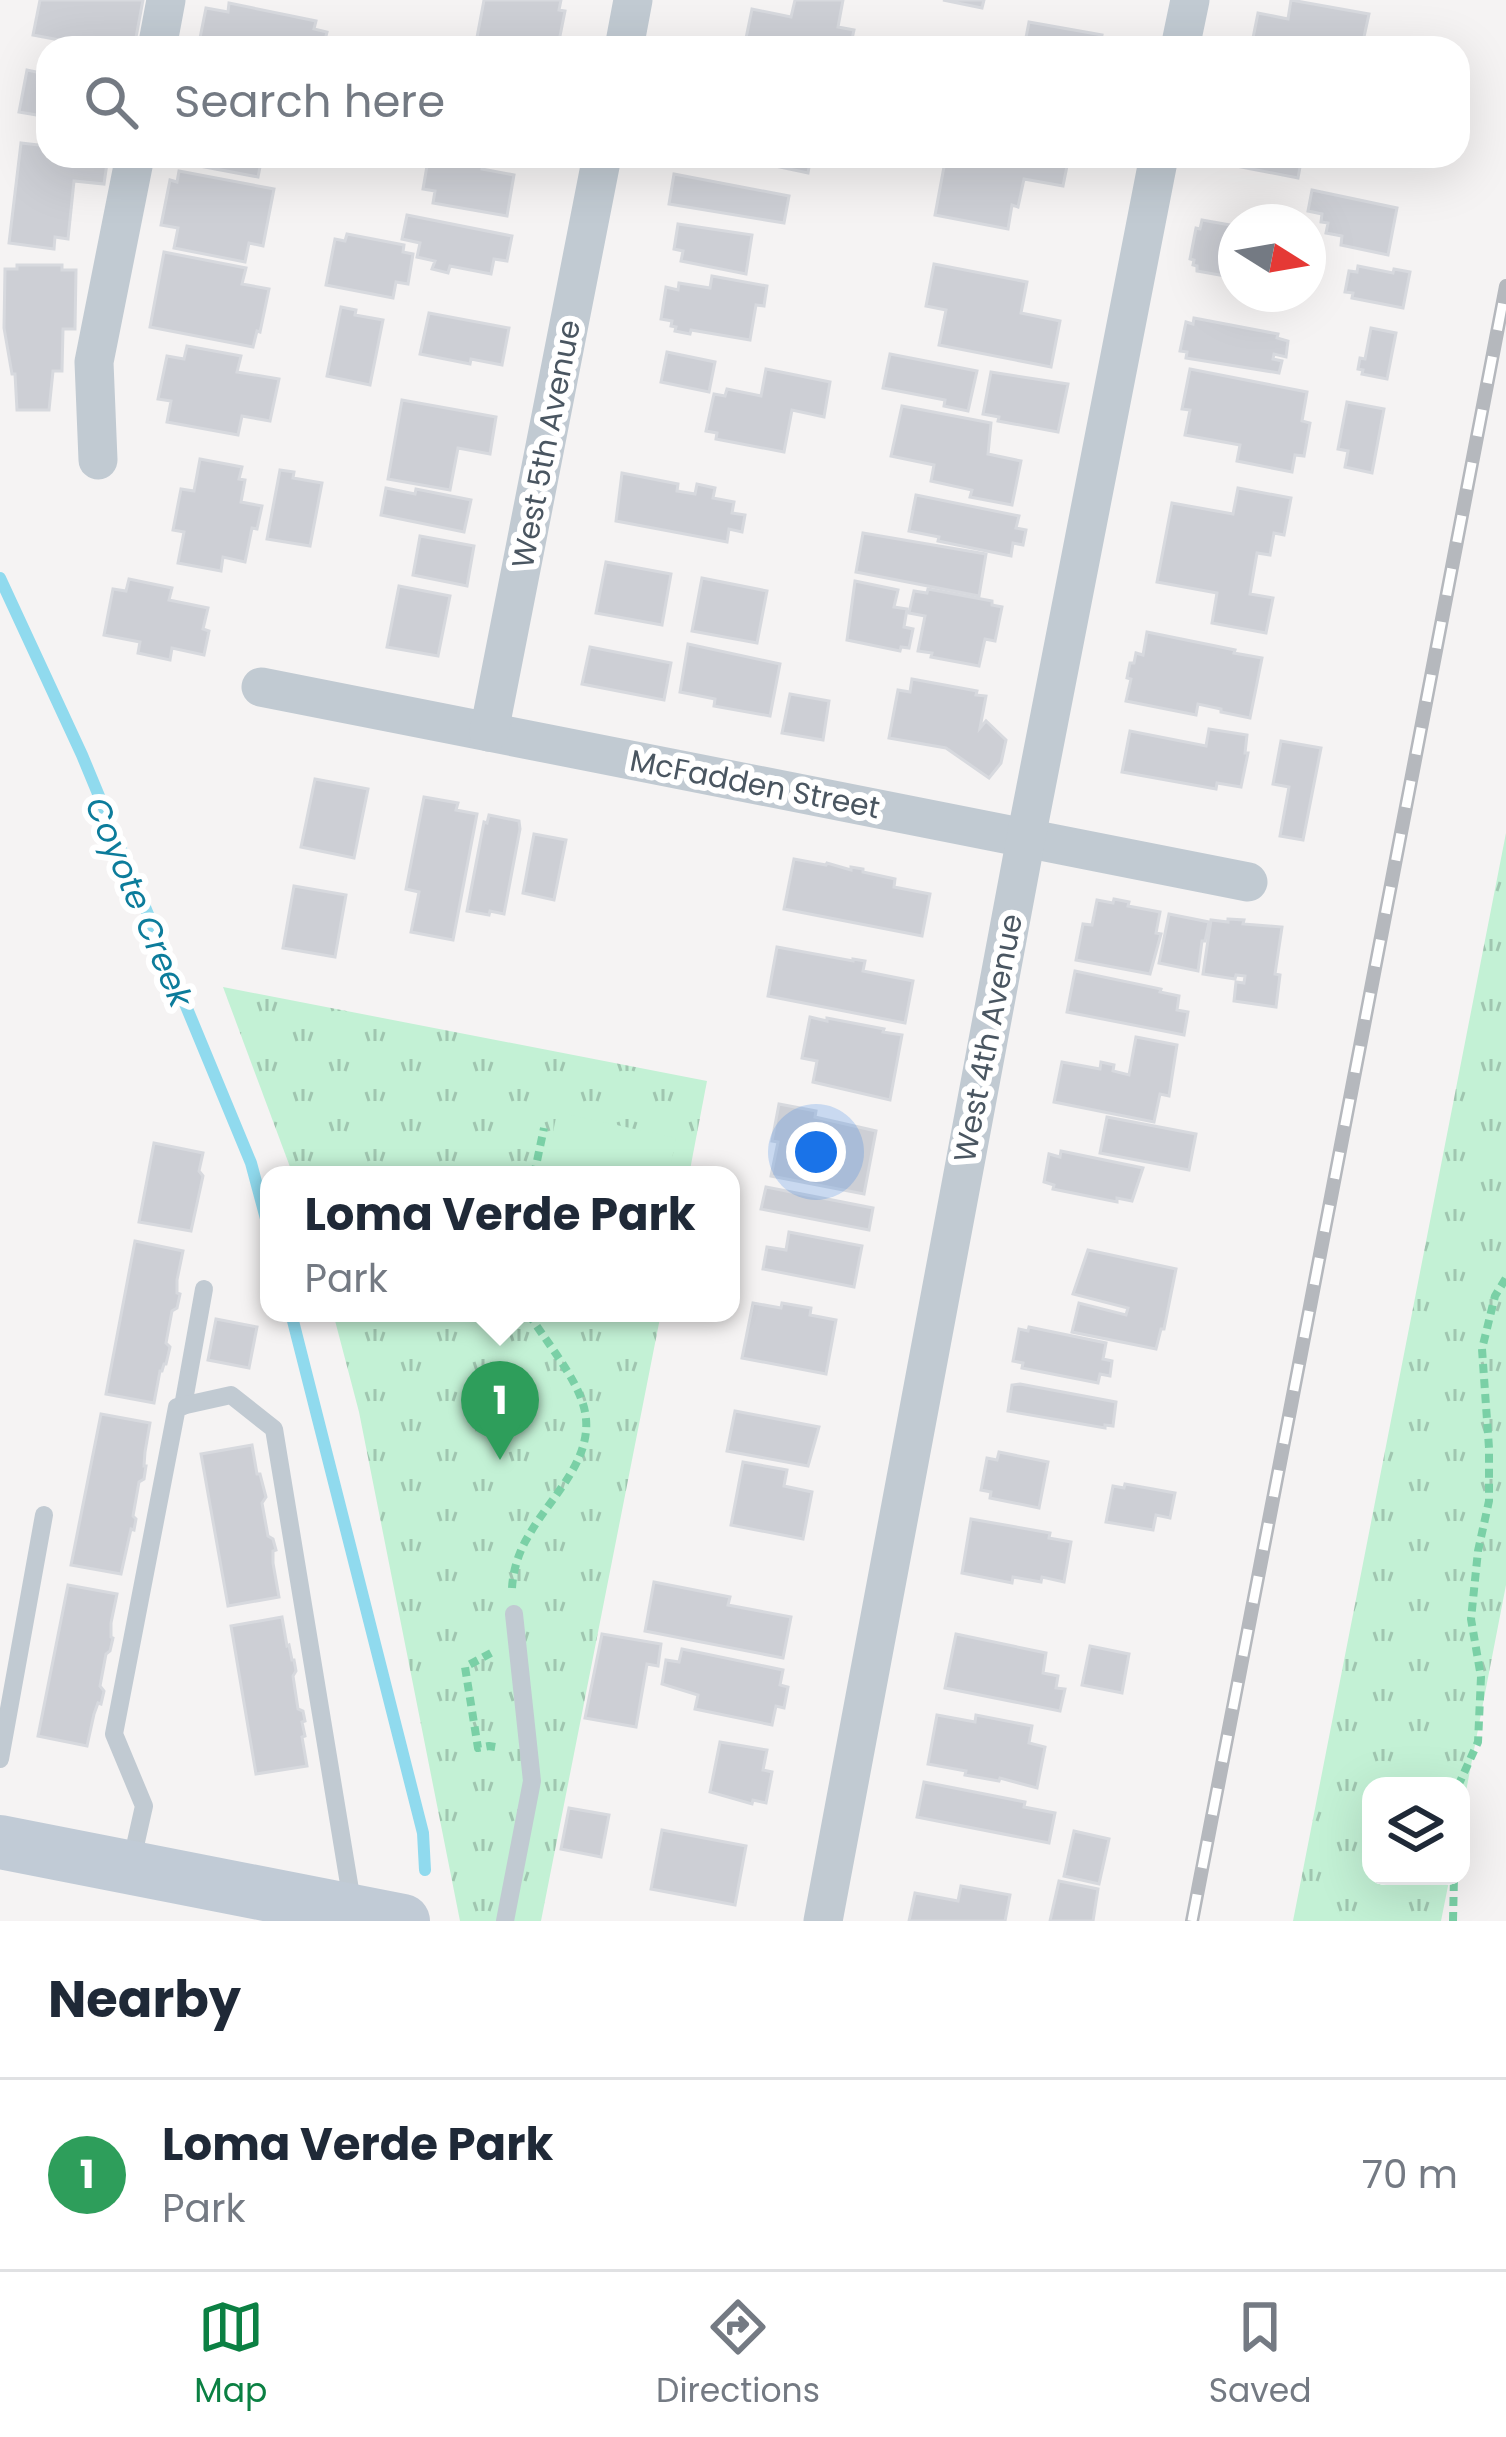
<!DOCTYPE html>
<html lang="en">
<head>
<meta charset="utf-8">
<style>
	:root { --surface:#fff; --page:#f6f6f7; --text:#1f2937; --muted:#747a83; --line:#e0e1e3; --accent:#0b8043 }
	body { margin:0; font-family:Poppins,sans-serif; background:var(--page); color:var(--text) }
	.controls { position:absolute; right:36px; bottom:36px; display:grid; overflow:hidden; border-radius:24px; box-shadow:0 12px 48px #0002 }
	.controls button { width:108px; height:108px; display:grid; place-items:center; padding:0; border:0; border-bottom:3px solid var(--line); background:var(--surface); color:var(--text); font:60px sans-serif }
	.compass { position:absolute; left:1218px; top:204px; width:108px; height:108px; border-radius:50%; background:var(--surface); box-shadow:0 12px 48px #0002; rotate:101deg }
	.you { position:absolute; left:816px; top:1152px; width:42px; height:42px; margin:-30px; border:9px solid #fff; border-radius:50%; background:#1a73e8; box-shadow:0 0 0 18px #1a73e833 }
	.badge { display:grid; place-items:center; width:78px; height:78px; border-radius:50%; background:var(--accent); color:#fff; font-size:39px; font-weight:700 }
	.pin { position:absolute; translate:-50% -99px; filter:drop-shadow(0 3px 6px #0008) }
	.pin::after { content:''; position:absolute; top:63px; width:42px; height:36px; background:inherit; clip-path:polygon(0 0,100% 0,50% 100%) }
	.popup { position:absolute; left:260px; top:1166px; width:480px; height:156px; box-sizing:border-box; display:grid; place-content:center; border-radius:24px; background:var(--surface); filter:drop-shadow(0 3px 9px #0005); font-size:39px; white-space:nowrap; color:var(--muted) }
	.popup b { font-size:45px; color:var(--text) }
	.popup::after { content:''; position:absolute; left:50%; top:100%; margin-left:-24px; border:24px solid transparent; border-top-color:var(--surface) }
	.list { margin:0; padding:0; list-style:none }
	h2 { display:flex; justify-content:space-between; align-items:center; height:156px; margin:0; padding:0 48px; font-size:51px }
	h2 small { font-size:39px; font-weight:400; color:var(--muted) }
	.list li { display:grid; grid-template-columns:78px 1fr auto; gap:36px; align-items:center; box-sizing:border-box; height:192px; padding:0 48px; border-top:3px solid var(--line) }
	.list b { display:block; font-size:45px; white-space:nowrap }
	.list p { margin:0; font-size:39px; white-space:nowrap; color:var(--muted) }
	.list em { font-size:39px; font-style:normal; color:var(--muted) }
	.icon { flex:none; width:66px; height:66px; fill:none; stroke:currentColor; stroke-width:2; stroke-linecap:round; stroke-linejoin:round }
	.map { position:relative; flex:none; width:1506px; height:1921px; overflow:hidden }
	.search { position:absolute; background:var(--surface); box-shadow:0 12px 48px #0002; left:36px; right:36px; top:36px; height:132px; display:flex; align-items:center; gap:30px; box-sizing:border-box; padding:0 42px; border-radius:36px; color:var(--muted); font-size:45px }
	.sheet { height:348px; background:var(--surface) }
	nav { display:flex; justify-content:space-around; align-items:center; box-sizing:border-box; height:168px; border-top:3px solid var(--line); background:var(--surface); font-size:33px; color:var(--muted) }
	nav a { display:grid; justify-items:center; gap:6px }
	nav .on { color:var(--accent) }
	.map>svg:first-child { display:block }
	.park { fill:url(#park-tufts) }
	.pitch { fill:#c3f1d5 }
	.lines { fill:none; stroke-linecap:round; stroke-linejoin:round }
	.stream { stroke:#90daee; stroke-width:12 }
	.building { fill:#cdcfd5; stroke:#d7d9de; stroke-width:3 }
	.path { stroke:#7ad0a6; stroke-width:8; stroke-dasharray:9 6; stroke-linecap:butt }
	.lane { stroke:#c1cad2; stroke-width:18 }
	.street { stroke:#c1cad2; stroke-width:39 }
	.secondary { stroke:#c1cbd6; stroke-width:54 }
	.rail-casing { stroke:#b5b8bd; stroke-width:14 }
	.rail { stroke:#fff; stroke-width:9; stroke-dasharray:27; stroke-linecap:butt }
	.labels { text-anchor:middle; dominant-baseline:central; stroke-width:12; stroke-linejoin:round; paint-order:stroke }
	.street-label { font-size:30px; fill:#4a5661; stroke:#fff }
	.water-label { font-size:33px; font-style:italic; fill:#0c7c9b; stroke:#fff }
</style>
</head>
<body>
<div class="map">
<svg width="1506" height="1921" viewBox="0 0 1506 1921">
	<defs>
		<pattern id="park-tufts" width="24" height="20" patternUnits="userSpaceOnUse" patternTransform="scale(3)"><rect width="24" height="20" fill="#c3f1d5"/><path d="M3 7l-1-3M5 7V3M7 7l1-3M15 17l-1-3M17 17v-4M19 17l1-3" fill="none" stroke="#a0c6b0"/></pattern>
	</defs>
	<rect width="100%" height="100%" fill="#f5f3f3"/>
	<!-- park -->
	<g class="park">
		<polygon points="1506,833 1506,1585 1461,1817 1461,1786 1371,1786 1371,1876 1450,1876 1441,1921 1293,1921"/>
		<polygon points="223,987 707,1081 689,1175 293,1175"/>
		<polygon points="333,1313 661,1313 541,1921 460,1921 359,1412"/>
	</g>
	<!-- pitch -->
	<polygon class="pitch" points="557,1112 676,1138 669,1175 545,1175"/>
	<g class="lines">
		<!-- stream -->
		<g class="stream">
			<polyline points="0,578 82,755 251,1163 269,1230"/>
			<polyline points="291,1313 423,1833 425,1870"/>
		</g>
	</g>
	<!-- building -->
	<g class="building">
		<polygon points="40,0 143,0 134,48 102,48 33,35"/>
		<polygon points="484,0 561,0 559,10 565,11 559,41 554,40 552,44 562,48 475,48"/>
		<polygon points="795,0 843,0 838,27 854,30 850,48 744,48 752,9 791,17"/>
		<polygon points="943,0 984,0 982,8"/>
		<polygon points="1291,0 1369,14 1364,37 1389,42 1388,48 1251,48 1258,13 1288,19"/>
		<polygon points="229,3 316,21 314,29 327,32 323,48 198,48 206,8 228,12"/>
		<polygon points="1029,22 1102,35 1101,39 1111,41 1110,48 1024,48"/>
		<polygon points="45,53 48,54 48,117 19,112 27,70 41,73"/>
		<polygon points="21,143 48,146 48,156 108,156 104,184 74,181 68,239 55,237 54,249 9,243"/>
		<polygon points="186,156 289,156 288,162 262,157 258,177 184,163"/>
		<polygon points="433,156 485,156 482,169 514,175 507,216 433,203 435,191 423,189 428,160 432,161"/>
		<polygon points="729,156 811,156 808,173"/>
		<polygon points="946,156 1069,156 1063,186 1024,179 1018,207 1012,205 1008,229 935,215"/>
		<polygon points="1224,156 1302,156 1298,178 1231,165 1231,162 1223,161"/>
		<polygon points="179,171 274,189 263,246 249,243 245,262 174,248 178,228 161,225 170,180 177,182"/>
		<polygon points="674,174 789,196 784,223 669,204"/>
		<polygon points="1312,190 1397,208 1388,255 1341,245 1342,236 1326,233 1328,223 1321,222 1322,214 1308,211"/>
		<polygon points="407,215 512,236 507,261 494,259 491,274 450,266 448,273 432,269 435,261 417,257 420,243 402,239"/>
		<polygon points="1202,220 1236,226 1236,278 1197,271 1197,266 1193,265 1194,260 1190,259 1196,228 1200,229"/>
		<polygon points="678,224 752,235 746,274 681,261 683,251 674,249"/>
		<polygon points="347,234 404,245 403,252 413,254 408,284 396,282 393,298 326,285 335,239 345,241"/>
		<polygon points="164,252 246,268 242,284 269,289 260,332 257,331 253,347 150,327"/>
		<polygon points="934,264 1027,282 1021,313 1060,321 1051,367 939,345 946,310 926,306"/>
		<polygon points="17,265 62,265 62,270 76,270 75,329 63,329 62,371 53,371 49,410 17,410 15,374 12,374 4,328 5,269 17,269"/>
		<polygon points="1358,266 1393,273 1394,269 1410,272 1403,308 1352,298 1353,293 1345,292 1349,271 1357,272"/>
		<polygon points="712,276 767,286 764,306 756,305 750,340 691,330 690,334 675,331 676,327 671,326 672,321 661,319 666,287 678,290 679,283 710,288"/>
		<polygon points="341,307 356,310 355,315 383,320 370,385 327,376"/>
		<polygon points="429,313 509,328 502,365 471,359 470,364 420,354"/>
		<polygon points="1194,318 1278,334 1277,338 1288,341 1286,357 1274,354 1273,359 1282,361 1279,373 1186,358 1187,352 1180,351 1186,322 1193,324"/>
		<polygon points="1371,328 1396,333 1387,379 1362,374 1363,370 1358,369 1360,358 1365,359"/>
		<polygon points="187,346 241,356 237,372 279,379 270,421 242,416 238,435 167,422 171,401 158,399 167,356 184,359"/>
		<polygon points="667,352 715,362 709,392 661,382"/>
		<polygon points="890,354 977,371 968,411 944,406 945,400 883,388"/>
		<polygon points="766,369 830,382 824,417 792,410 784,452 716,439 717,433 706,431 714,394 725,396 727,389 761,396"/>
		<polygon points="1190,369 1307,392 1302,421 1310,423 1304,456 1295,455 1292,472 1237,461 1240,445 1185,435 1190,410 1182,409"/>
		<polygon points="991,372 1068,384 1058,432 998,421 999,417 983,414"/>
		<polygon points="402,400 496,417 490,454 458,448 450,490 388,479"/>
		<polygon points="1347,402 1384,409 1372,473 1345,467 1348,451 1338,449"/>
		<polygon points="902,406 991,423 988,454 1021,461 1012,505 970,497 972,490 931,481 934,465 891,456"/>
		<polygon points="200,459 242,467 239,479 245,480 241,502 262,506 257,529 252,528 245,562 223,557 221,571 178,563 184,532 173,530 181,489 194,491"/>
		<polygon points="280,470 294,472 293,478 322,483 310,546 267,539"/>
		<polygon points="622,473 678,484 677,491 695,494 697,484 715,488 713,498 734,502 732,513 745,515 742,532 729,529 727,542 616,521"/>
		<polygon points="386,488 415,494 416,489 471,500 464,532 381,515"/>
		<polygon points="1238,488 1291,498 1284,535 1274,533 1270,555 1257,553 1250,594 1273,598 1266,633 1212,623 1217,593 1157,582 1172,503 1233,514"/>
		<polygon points="916,495 1019,516 1016,528 1026,530 1023,545 1013,543 1011,556 938,541 939,537 909,531"/>
		<polygon points="863,533 986,554 979,596 856,572"/>
		<polygon points="420,536 474,546 467,586 413,575"/>
		<polygon points="606,562 671,574 662,625 596,613"/>
		<polygon points="702,578 767,591 757,643 692,631"/>
		<polygon points="129,579 172,588 169,600 208,608 203,629 209,631 204,655 172,648 170,660 138,653 140,642 104,635 113,589 126,591"/>
		<polygon points="855,581 898,590 894,607 907,609 904,627 913,629 909,648 901,647 900,651 847,640"/>
		<polygon points="399,586 450,596 438,656 387,647"/>
		<polygon points="928,589 992,601 992,605 1002,607 995,641 985,639 979,666 931,657 932,653 918,651 925,616 909,613 914,591 927,593"/>
		<polygon points="1147,632 1235,650 1234,653 1262,658 1250,718 1221,712 1221,709 1198,704 1196,715 1126,701 1131,679 1127,678 1130,663 1134,663 1136,653 1143,655"/>
		<polygon points="688,644 780,664 770,716 714,706 715,699 680,692"/>
		<polygon points="590,647 671,663 664,700 582,684"/>
		<polygon points="912,679 977,691 976,695 986,696 980,728 986,721 1006,740 1001,763 989,778 946,748 889,738 898,690 910,692"/>
		<polygon points="790,694 829,701 823,740 782,733"/>
		<polygon points="1209,729 1247,735 1245,753 1248,753 1241,787 1217,783 1216,789 1122,772 1130,731 1206,746"/>
		<polygon points="1281,741 1321,748 1303,840 1280,836 1289,787 1273,784"/>
		<polygon points="315,779 368,789 354,858 301,847"/>
		<polygon points="424,797 458,803 456,810 477,814 453,940 411,932 419,892 406,889"/>
		<polygon points="489,815 519,821 520,829 504,914 490,911 489,915 467,911 484,822 487,823"/>
		<polygon points="534,834 566,840 554,900 523,893"/>
		<polygon points="794,859 826,865 827,863 851,870 851,867 863,869 863,872 895,879 894,887 930,894 922,936 784,909"/>
		<polygon points="294,886 346,895 335,957 283,948"/>
		<polygon points="1114,899 1129,902 1128,906 1160,912 1156,933 1161,934 1150,974 1076,960 1083,924 1092,925 1097,900 1113,903"/>
		<polygon points="1169,914 1209,922 1205,941 1202,941 1198,971 1159,963"/>
		<polygon points="1228,919 1244,920 1243,924 1282,927 1275,974 1280,975 1276,1007 1234,1001 1236,982 1244,983 1245,976 1236,975 1235,979 1203,974 1211,920 1228,922"/>
		<polygon points="777,947 853,961 853,959 865,961 863,971 913,981 905,1023 768,996"/>
		<polygon points="1075,971 1161,989 1160,992 1179,996 1177,1010 1188,1012 1184,1035 1067,1012"/>
		<polygon points="810,1017 827,1021 827,1018 884,1029 883,1032 902,1035 890,1100 813,1082 817,1061 802,1058"/>
		<polygon points="1136,1037 1177,1045 1169,1096 1160,1094 1154,1122 1054,1102 1062,1062 1100,1069 1101,1062 1114,1065 1113,1071 1129,1075"/>
		<polygon points="779,1104 816,1111 815,1117 876,1131 864,1194 771,1176 778,1142 772,1141"/>
		<polygon points="1107,1117 1196,1134 1189,1170 1100,1153"/>
		<polygon points="154,1143 203,1153 199,1171 203,1176 191,1231 139,1222"/>
		<polygon points="1061,1151 1143,1168 1132,1201 1117,1198 1117,1202 1053,1189 1054,1185 1044,1182 1049,1154 1060,1157"/>
		<polygon points="766,1187 873,1208 869,1230 761,1209"/>
		<polygon points="789,1232 862,1246 854,1287 763,1269 767,1247 786,1250"/>
		<polygon points="135,1241 183,1251 177,1280 177,1293 180,1294 177,1308 172,1311 166,1343 170,1347 166,1364 164,1364 162,1371 160,1371 154,1403 106,1394"/>
		<polygon points="1088,1250 1176,1269 1164,1329 1161,1329 1156,1349 1072,1332 1079,1303 1126,1315 1128,1308 1073,1294"/>
		<polygon points="753,1303 781,1308 782,1303 811,1308 810,1315 836,1320 826,1374 742,1358"/>
		<polygon points="216,1319 257,1327 249,1368 208,1360"/>
		<polygon points="1029,1327 1106,1343 1103,1359 1112,1361 1110,1376 1100,1374 1098,1383 1022,1368 1023,1363 1013,1361 1019,1329 1028,1331"/>
		<polygon points="1020,1384 1116,1402 1113,1426 1105,1425 1105,1428 1008,1411 1012,1385"/>
		<polygon points="735,1411 819,1427 808,1466 727,1451"/>
		<polygon points="101,1414 150,1423 145,1452 144,1466 146,1466 144,1479 139,1482 133,1516 136,1519 134,1530 131,1529 121,1574 71,1565"/>
		<polygon points="252,1445 257,1474 260,1474 266,1497 262,1503 268,1536 273,1539 276,1550 273,1551 273,1563 279,1597 228,1606 201,1454"/>
		<polygon points="999,1452 1048,1462 1039,1508 990,1498 991,1492 981,1490 987,1458 997,1460"/>
		<polygon points="743,1462 787,1470 784,1486 812,1492 803,1539 731,1525"/>
		<polygon points="1125,1484 1175,1493 1170,1518 1156,1515 1153,1530 1106,1522 1113,1486 1124,1488"/>
		<polygon points="971,1519 1050,1533 1049,1538 1071,1542 1064,1582 1042,1577 1041,1582 1013,1577 1012,1583 962,1573"/>
		<polygon points="654,1582 730,1597 728,1605 791,1617 783,1658 645,1631"/>
		<polygon points="68,1585 117,1594 111,1623 111,1637 113,1638 110,1651 106,1654 100,1686 104,1691 101,1704 98,1703 94,1714 87,1746 38,1736"/>
		<polygon points="282,1617 287,1646 289,1645 292,1660 294,1660 296,1671 293,1676 298,1709 303,1711 305,1721 302,1722 305,1736 302,1737 307,1766 256,1774 231,1626"/>
		<polygon points="602,1634 661,1644 658,1666 647,1664 636,1727 585,1718"/>
		<polygon points="956,1634 1046,1653 1043,1673 1058,1676 1056,1688 1065,1689 1060,1711 945,1688"/>
		<polygon points="1090,1646 1129,1654 1122,1693 1082,1685"/>
		<polygon points="682,1649 783,1670 780,1685 788,1687 784,1708 776,1706 772,1725 695,1709 698,1695 662,1684 666,1660 679,1662"/>
		<polygon points="937,1715 975,1722 976,1715 1032,1726 1029,1743 1045,1747 1037,1788 1000,1778 999,1781 965,1775 966,1771 928,1764"/>
		<polygon points="720,1742 767,1750 763,1770 772,1772 766,1803 753,1800 752,1804 710,1792"/>
		<polygon points="924,1782 1025,1802 1024,1807 1055,1813 1049,1843 917,1817"/>
		<polygon points="569,1808 609,1815 601,1857 561,1849"/>
		<polygon points="662,1830 746,1846 735,1905 651,1889"/>
		<polygon points="1074,1831 1109,1839 1099,1884 1064,1876"/>
		<polygon points="1059,1881 1098,1889 1093,1921 1050,1921"/>
		<polygon points="961,1886 1010,1895 1005,1921 909,1921 915,1893 958,1901"/>
	</g>
	<g class="lines">
		<!-- path -->
		<g class="path">
			<polyline points="534,1175 544,1128"/>
			<path d="M512,1588C513,1570 519,1551 529,1535C552,1494 601,1454 582,1401C573,1374 544,1338 528,1313"/>
			<polyline points="491,1653 465,1667 478,1748 489,1746 501,1748"/>
			<polyline points="1458,1786 1478,1742 1481,1677 1471,1619 1478,1551 1489,1501 1489,1448 1482,1349 1495,1296 1506,1278"/>
			<polyline points="1453,1921 1454,1876"/>
		</g>
		<!-- lane -->
		<g class="lane">
			<polyline points="183,1406 204,1289"/>
			<polyline points="0,1759 44,1515"/>
			<polyline points="131,1864 144,1806 114,1734 177,1407 231,1395 274,1429 353,1908"/>
			<polyline points="505,1921 532,1781 514,1614"/>
		</g>
		<!-- street -->
		<g class="street">
			<polyline points="157,48 166,0"/>
			<polyline points="624,48 633,0"/>
			<polyline points="1180,48 1190,0"/>
			<polyline points="98,460 94,362 135,156"/>
			<polyline points="261,687 1248,882"/>
			<polyline points="489,732 602,156"/>
			<polyline points="823,1921 1026,838 1159,156"/>
		</g>
		<!-- secondary -->
		<polyline class="secondary" points="0,1842 403,1921"/>
		<defs>
			<polyline id="rail" points="1192,1921 1506,286"/>
		</defs>
		<!-- rail casing -->
		<use href="#rail" class="rail-casing"/>
		<!-- rail -->
		<use href="#rail" class="rail"/>
	</g>
	<g class="labels">
		<!-- street labels -->
		<g class="street-label">
			<text transform="translate(546 444) rotate(-79)">West 5th Avenue</text>
			<text transform="translate(755 784) rotate(11)">McFadden Street</text>
			<text transform="translate(988 1038) rotate(-79)">West 4th Avenue</text>
		</g>
		<!-- water labels -->
		<g class="water-label">
			<text transform="translate(139 902) rotate(67)">Coyote Creek</text>
		</g>
	</g>
</svg>
<div class="controls">
<button><svg class="icon" aria-label="layers" viewBox="0 0 24 24"><path d="M12 4l9 5-9 5-9-5zM3 14l9 5 9-5"/></svg></button>
</div>
<svg class="compass" viewBox="-18 -18 36 36"><path d="M0-13l5 13h-10z" fill="#e53935"/><path d="M0 13l5-13h-10z" fill="#747a83"/></svg>
<div class="you"></div>
<div class="pin badge" style="left:500px;top:1460px;background:#2e9e5b">1</div>
<div class="popup"><b>Loma Verde Park</b>Park</div>
<div class="search"><svg class="icon" aria-label="search" viewBox="0 0 24 24"><circle cx="10" cy="10" r="6"/><path d="M15 15l6 6"/></svg>Search here</div>
</div>
<section class="sheet">
<h2>Nearby<small></small></h2>
<ul class="list">
<li><span class="badge" style="background:#2e9e5b">1</span><div><b>Loma Verde Park</b><p>Park</p></div><em>70 m</em></li>
</ul>
</section>
<nav>
<a class="on"><svg class="icon" aria-label="map" viewBox="0 0 24 24"><path d="M3 6l6-2 6 2 6-2v14l-6 2-6-2-6 2zM9 4v14M15 6v14"/></svg>Map</a>
<a><svg class="icon" aria-label="directions" viewBox="0 0 24 24"><path d="M12 3l9 9-9 9-9-9zM9 14v-3h6M13 9l2 2-2 2"/></svg>Directions</a>
<a><svg class="icon" aria-label="saved" viewBox="0 0 24 24"><path d="M7 4h10v16l-5-4-5 4z"/></svg>Saved</a>
</nav>
</body>
</html>
